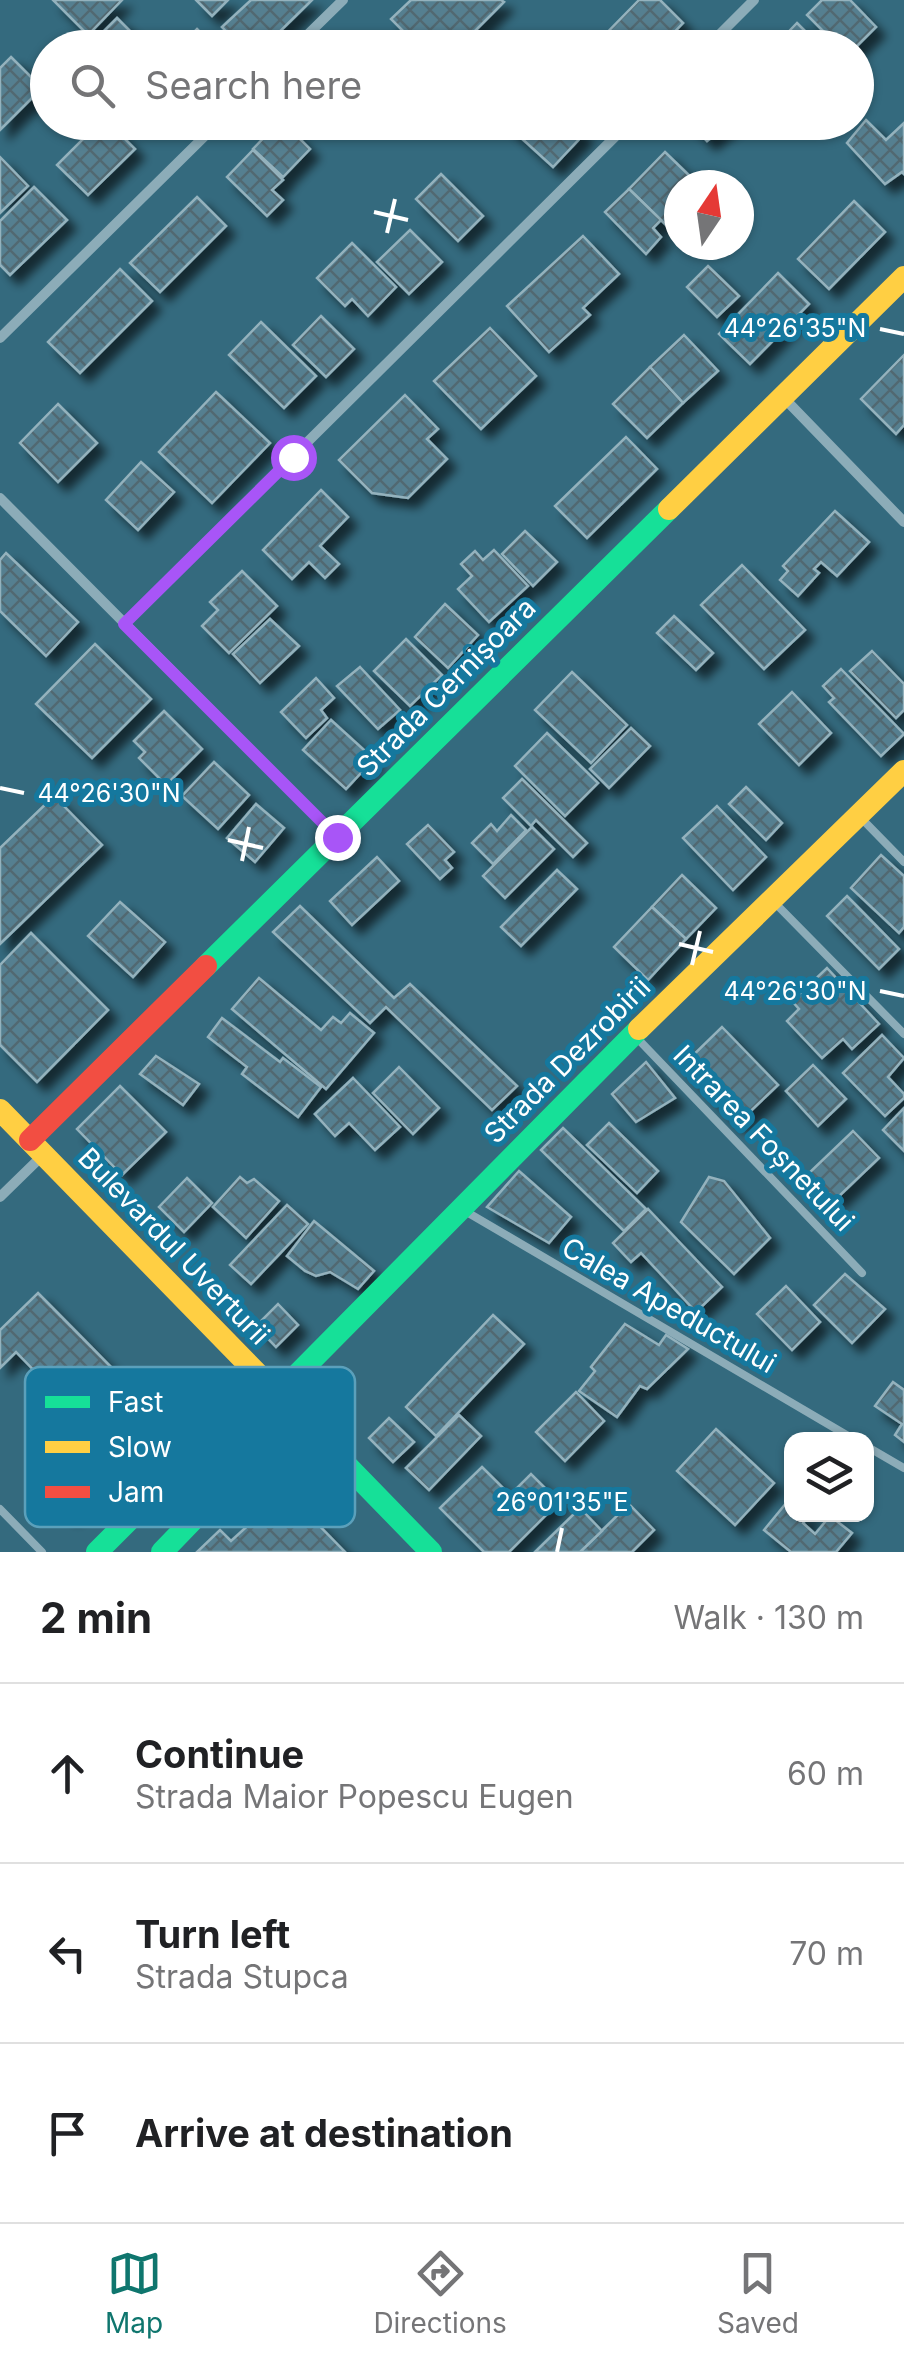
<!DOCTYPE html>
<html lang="en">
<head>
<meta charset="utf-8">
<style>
	:root { --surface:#fff; --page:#f6f6f6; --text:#202124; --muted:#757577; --line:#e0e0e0; --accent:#0f766e }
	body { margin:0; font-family:Inter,sans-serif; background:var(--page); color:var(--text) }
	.controls { position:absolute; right:30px; bottom:30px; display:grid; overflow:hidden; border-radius:20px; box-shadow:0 2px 8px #0004 }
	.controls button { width:90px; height:90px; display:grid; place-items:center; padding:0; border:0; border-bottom:2px solid var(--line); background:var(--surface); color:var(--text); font:50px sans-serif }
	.compass { position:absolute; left:664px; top:170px; width:90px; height:90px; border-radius:50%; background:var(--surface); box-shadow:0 2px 8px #0004; rotate:13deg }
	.stop { position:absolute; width:30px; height:30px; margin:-22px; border:8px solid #a855f7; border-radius:50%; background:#fff }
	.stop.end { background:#a855f7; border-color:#fff; box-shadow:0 2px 10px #0008 }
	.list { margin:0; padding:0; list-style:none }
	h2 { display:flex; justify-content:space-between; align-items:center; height:130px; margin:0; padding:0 40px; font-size:42px }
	h2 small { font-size:32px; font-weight:400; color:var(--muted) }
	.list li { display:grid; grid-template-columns:65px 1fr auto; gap:30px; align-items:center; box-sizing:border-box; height:180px; padding:0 40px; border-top:2px solid var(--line) }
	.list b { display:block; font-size:38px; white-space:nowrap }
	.list p { margin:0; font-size:32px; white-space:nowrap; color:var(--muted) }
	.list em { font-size:32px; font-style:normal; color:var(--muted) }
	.icon { flex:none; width:55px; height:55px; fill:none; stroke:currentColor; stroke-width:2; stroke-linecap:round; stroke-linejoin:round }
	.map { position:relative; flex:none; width:904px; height:1552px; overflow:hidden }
	.search { position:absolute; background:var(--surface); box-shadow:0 2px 8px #0004; left:30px; right:30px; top:30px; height:110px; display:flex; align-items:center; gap:25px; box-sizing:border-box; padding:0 35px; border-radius:55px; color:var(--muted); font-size:38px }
	.sheet { height:670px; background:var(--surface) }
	nav { display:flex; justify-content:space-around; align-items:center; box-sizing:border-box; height:140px; border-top:2px solid var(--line); background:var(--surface); font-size:28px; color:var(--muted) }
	nav a { display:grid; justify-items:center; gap:5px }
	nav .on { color:var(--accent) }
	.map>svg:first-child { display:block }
	.building { fill:url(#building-cross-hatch); stroke:#94b2bd; stroke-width:2.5; filter:url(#shadow) }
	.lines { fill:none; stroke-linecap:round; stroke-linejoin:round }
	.lane { stroke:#8cacb8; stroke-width:8 }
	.street { stroke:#8cacb8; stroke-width:10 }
	.fast { stroke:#16e098; stroke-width:22 }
	.slow { stroke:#ffcf43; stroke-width:22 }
	.jam { stroke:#f24e42; stroke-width:22 }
	.route { stroke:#a855f7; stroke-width:12 }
	.ticks { fill:none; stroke:#fff; stroke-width:4 }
	.labels { text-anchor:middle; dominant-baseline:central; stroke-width:10; stroke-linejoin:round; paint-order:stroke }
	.street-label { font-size:28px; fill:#fff; stroke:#15789e }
	.key { fill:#15789e; stroke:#5ba0bb; stroke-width:2.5 }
	.key-label { font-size:28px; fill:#fff }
	.ticks-label { font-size:25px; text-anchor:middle; fill:#fff; stroke:#15789e; stroke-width:10; stroke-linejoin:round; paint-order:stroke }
</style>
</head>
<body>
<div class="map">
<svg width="904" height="1552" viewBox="0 0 904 1552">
	<defs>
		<pattern id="building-cross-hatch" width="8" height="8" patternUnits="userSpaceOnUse" patternTransform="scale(2.5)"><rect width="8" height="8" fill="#557f90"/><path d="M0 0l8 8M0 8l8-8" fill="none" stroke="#516871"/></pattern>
		<filter id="shadow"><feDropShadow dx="9" dy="9" stdDeviation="5" flood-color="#0009"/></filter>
	</defs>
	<rect width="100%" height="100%" fill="#346a7e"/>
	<!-- building -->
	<g class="building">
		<polygon points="53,0 122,0 88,35"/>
		<polygon points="196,0 228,0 212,16"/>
		<polygon points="251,0 312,0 263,48 242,48 222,27"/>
		<polygon points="411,0 501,0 504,2 458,48 420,48 391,19"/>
		<polygon points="639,0 660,0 683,23 659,48 592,48"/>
		<polygon points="822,0 850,0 876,27 855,48 840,48 807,15"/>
		<polygon points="117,18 147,48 87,48"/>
		<polygon points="797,23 822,48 773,48"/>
		<polygon points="197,29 216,48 178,48"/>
		<polygon points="11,57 42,88 0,130 0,68"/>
		<polygon points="866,120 886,140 904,123 904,174 902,172 885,184 847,143"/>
		<polygon points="100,122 108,122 135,149 88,195 57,165"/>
		<polygon points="279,122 283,122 310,149 283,177 253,149"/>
		<polygon points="509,122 571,122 584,134 553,167 507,125"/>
		<polygon points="689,122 731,122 707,141"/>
		<polygon points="253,150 283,180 272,190 283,200 267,216 227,177"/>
		<polygon points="665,152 699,185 679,185 679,214 667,226 629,189"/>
		<polygon points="0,157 28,186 0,213"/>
		<polygon points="441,174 483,216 458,241 416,199"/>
		<polygon points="34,187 67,220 10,275 0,265 0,221"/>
		<polygon points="629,189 661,220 653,228 661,237 646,254 605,212"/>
		<polygon points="197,197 226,226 160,292 130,263"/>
		<polygon points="854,201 885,232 829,289 798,259"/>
		<polygon points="410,230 442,262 409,294 377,262"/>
		<polygon points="583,236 619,274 583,308 590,315 549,352 507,306"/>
		<polygon points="352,243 396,287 368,316 352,299 345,306 317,278"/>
		<polygon points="708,266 739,296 717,317 687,287"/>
		<polygon points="120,269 152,301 80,373 48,342"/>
		<polygon points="778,273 809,304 750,364 719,334"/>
		<polygon points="321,316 354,349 326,377 293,345"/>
		<polygon points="261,322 316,376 284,408 229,355"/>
		<polygon points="490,328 536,376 481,429 434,381"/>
		<polygon points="684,335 718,371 683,403 650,367"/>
		<polygon points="904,355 904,425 896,434 861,399"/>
		<polygon points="650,367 683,403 647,438 613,404"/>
		<polygon points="216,392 270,443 212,503 159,452"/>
		<polygon points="405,395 438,429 427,439 447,459 408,498 372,493 339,460"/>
		<polygon points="58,404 97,443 58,482 20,443"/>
		<polygon points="626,437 657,469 587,538 555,506"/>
		<polygon points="141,462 174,492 138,530 106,500"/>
		<polygon points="321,490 348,517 320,546 339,564 325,578 309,562 292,579 263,550"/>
		<polygon points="835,511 869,542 837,576 821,562 814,569 819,573 798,596 780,580 788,571 783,566"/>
		<polygon points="525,531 557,562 533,586 502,554"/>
		<polygon points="494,550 528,586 489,622 458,589 472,576 461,564 475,551 483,560"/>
		<polygon points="6,553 78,622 46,656 0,611 0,560"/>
		<polygon points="742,565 805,630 764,669 701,605"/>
		<polygon points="242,571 277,606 229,653 202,626 218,610 210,602"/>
		<polygon points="445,604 478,635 448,668 415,637"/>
		<polygon points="674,616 713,653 696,670 657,633"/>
		<polygon points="270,619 299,646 260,683 233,654"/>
		<polygon points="406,639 442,675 410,706 374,671"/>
		<polygon points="95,644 151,699 92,758 36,704"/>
		<polygon points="872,651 904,684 904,710 896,718 850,671"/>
		<polygon points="360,667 400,710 378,729 337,686"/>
		<polygon points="841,669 904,734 881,756 829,702 834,698 823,686"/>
		<polygon points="572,672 627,725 591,763 535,710"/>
		<polygon points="316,678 334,698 321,710 327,718 306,738 281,712"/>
		<polygon points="792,692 831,733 799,765 759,724"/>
		<polygon points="164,711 202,749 166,785 139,758 145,752 134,741"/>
		<polygon points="331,720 374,759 346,789 303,750"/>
		<polygon points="631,728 650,746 609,788 590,769"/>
		<polygon points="547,733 598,783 565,816 515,766"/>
		<polygon points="214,762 249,795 218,829 182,796"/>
		<polygon points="522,779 587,843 573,857 536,820 531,826 503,798"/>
		<polygon points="746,787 782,823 766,840 729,804"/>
		<polygon points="54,796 102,845 0,944 0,848"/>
		<polygon points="256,804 284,828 255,862 227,838"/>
		<polygon points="717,806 766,857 733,890 683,838"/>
		<polygon points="511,815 526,830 493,864 472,843 491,824 497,831"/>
		<polygon points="428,825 454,852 445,860 452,868 440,879 407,844"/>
		<polygon points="532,827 554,849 505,898 483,876"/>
		<polygon points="881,855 904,876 904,927 899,933 851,888"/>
		<polygon points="377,857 399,881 352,925 330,901"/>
		<polygon points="557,870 577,889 521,946 501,927"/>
		<polygon points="682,875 716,908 686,939 652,907"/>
		<polygon points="847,896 899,949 879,969 827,916"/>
		<polygon points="120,902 165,942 133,977 88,936"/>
		<polygon points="300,906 394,998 410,984 517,1086 492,1110 386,1007 370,1023 273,932"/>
		<polygon points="652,907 686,939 648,980 614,947"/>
		<polygon points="31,933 108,1010 37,1082 0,1045 0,965"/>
		<polygon points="827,968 879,1024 852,1049 843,1039 822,1058 787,1021 799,1009 792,1001"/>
		<polygon points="259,978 321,1030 333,1017 341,1023 350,1013 374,1033 326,1089 232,1009"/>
		<polygon points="222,1018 280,1062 283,1058 321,1087 298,1117 242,1074 247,1067 208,1037"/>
		<polygon points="722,1027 778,1085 737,1124 682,1066"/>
		<polygon points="882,1035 904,1058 888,1077 904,1094 904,1098 885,1116 843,1073"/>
		<polygon points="156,1056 199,1084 183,1105 140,1074"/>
		<polygon points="646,1062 675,1098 636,1122 612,1094"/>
		<polygon points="813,1065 846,1099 818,1126 786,1091"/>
		<polygon points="399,1067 439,1108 413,1134 373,1093"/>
		<polygon points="353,1078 400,1127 375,1150 349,1123 335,1136 315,1114"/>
		<polygon points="120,1086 166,1132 122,1175 77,1129"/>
		<polygon points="904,1108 904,1151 883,1130"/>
		<polygon points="609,1123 658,1171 637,1193 587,1145"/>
		<polygon points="563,1128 646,1209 624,1231 541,1150"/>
		<polygon points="853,1131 879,1158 834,1201 808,1174"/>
		<polygon points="519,1171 571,1217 549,1243 487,1207"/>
		<polygon points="240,1177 247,1183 254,1179 279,1201 246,1238 213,1207"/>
		<polygon points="709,1177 724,1181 770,1238 734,1274 681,1222"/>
		<polygon points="187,1178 212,1203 184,1232 159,1207"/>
		<polygon points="287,1205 308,1224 251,1284 230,1265"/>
		<polygon points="648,1209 722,1287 696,1312 641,1253 631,1262 613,1243"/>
		<polygon points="314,1221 374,1271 358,1289 330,1272 316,1276 305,1271 287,1256"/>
		<polygon points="845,1274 885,1309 852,1343 814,1305"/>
		<polygon points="786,1286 820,1322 792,1350 757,1314"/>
		<polygon points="38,1293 117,1373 99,1391 146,1440 69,1514 27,1472 50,1450 46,1447 84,1410 56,1382 50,1387 16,1352 0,1368 0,1330"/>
		<polygon points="278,1304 298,1325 276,1347 256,1326"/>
		<polygon points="493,1315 524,1344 436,1436 406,1407"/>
		<polygon points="625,1324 659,1345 666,1335 688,1349 647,1389 640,1386 617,1417 579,1391 595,1371 591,1367"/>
		<polygon points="893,1382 904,1390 904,1442 895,1435 902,1424 875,1406"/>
		<polygon points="576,1392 604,1421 565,1461 536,1432"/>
		<polygon points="459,1415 481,1436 429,1490 406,1468"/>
		<polygon points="389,1418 414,1442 393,1462 369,1438"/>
		<polygon points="716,1429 774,1483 735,1525 677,1471"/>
		<polygon points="482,1467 510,1495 531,1474 559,1502 509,1552 484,1552 440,1508"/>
		<polygon points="792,1496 792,1514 810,1514 803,1523 815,1534 830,1516 852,1533 836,1552 791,1552 764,1530"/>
		<polygon points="277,1499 297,1503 345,1552 197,1552 220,1530 231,1541"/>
		<polygon points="629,1504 654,1530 632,1552 580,1552"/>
		<polygon points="580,1508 602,1531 580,1552 535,1552"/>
	</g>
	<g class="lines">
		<!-- lane -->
		<g class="lane">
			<polyline points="862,819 904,862"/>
			<polyline points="774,902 904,1034"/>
			<polyline points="637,1038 862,1273"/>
			<polyline points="465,1211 855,1440"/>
			<polyline points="866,1446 904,1468"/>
			<polyline points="0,1509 42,1552"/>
		</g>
		<!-- street -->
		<g class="street">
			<polyline points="294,48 343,0"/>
			<polyline points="706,48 754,0"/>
			<polyline points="0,338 219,122"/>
			<polyline points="783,397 904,522"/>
			<polyline points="0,498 337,837"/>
			<polyline points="124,624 630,122"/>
			<polyline points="0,1197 43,1155"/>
		</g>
		<!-- fast -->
		<g class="fast">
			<polyline points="206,966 669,509"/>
			<polyline points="286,1403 431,1552"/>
			<polyline points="97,1552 229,1420 253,1401 277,1395 639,1029"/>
			<polyline points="162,1552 271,1439 277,1425 277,1395"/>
		</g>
		<!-- slow -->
		<g class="slow">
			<polyline points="669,509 904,277"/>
			<polyline points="639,1029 904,771"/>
			<polyline points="0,1110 286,1403"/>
		</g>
		<!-- jam -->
		<polyline class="jam" points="30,1140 206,966"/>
	</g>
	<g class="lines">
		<!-- route -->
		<polyline class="route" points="293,457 124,624 337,837"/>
	</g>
	<!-- ticks -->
	<path class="ticks" d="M374,212L408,220M387,233L395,199M880,329L904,334M0,788L24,793M228,840L263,848M242,861L249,827M679,944L713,952M692,965L700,931M880,991L904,996M557,1552L562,1528"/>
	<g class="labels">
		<!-- street labels -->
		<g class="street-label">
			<text transform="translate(446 687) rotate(-45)">Strada Cernișoara</text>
			<text transform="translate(567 1060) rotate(-45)">Strada Dezrobirii</text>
			<text transform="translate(764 1138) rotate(46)">Intrarea Foșnetului</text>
			<text transform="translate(174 1246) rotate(46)">Bulevardul Uverturii</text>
			<text transform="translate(669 1305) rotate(30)">Calea Apeductului</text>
		</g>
	</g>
	<!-- legend -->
	<rect x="25" y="1367" width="330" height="160" rx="15" class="key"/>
	<rect x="45" y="1396" width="45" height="12" fill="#16e098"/>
	<rect x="45" y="1441" width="45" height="12" fill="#ffcf43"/>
	<rect x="45" y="1486" width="45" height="12" fill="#f24e42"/>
	<g class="key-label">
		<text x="108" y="1412">Fast</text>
		<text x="108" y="1457">Slow</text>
		<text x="108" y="1502">Jam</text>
	</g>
	<g class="ticks-label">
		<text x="795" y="337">44°26'35"N</text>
		<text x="109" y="802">44°26'30"N</text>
		<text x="795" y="1000">44°26'30"N</text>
		<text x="562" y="1511">26°01'35"E</text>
	</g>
</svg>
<div class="controls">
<button><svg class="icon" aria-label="layers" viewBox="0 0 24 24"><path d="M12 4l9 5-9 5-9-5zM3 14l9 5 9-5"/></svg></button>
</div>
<svg class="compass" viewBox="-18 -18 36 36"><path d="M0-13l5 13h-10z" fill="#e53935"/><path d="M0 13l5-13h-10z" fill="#757577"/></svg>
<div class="stop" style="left:293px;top:457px"></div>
<div class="stop end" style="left:337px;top:837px"></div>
<div class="search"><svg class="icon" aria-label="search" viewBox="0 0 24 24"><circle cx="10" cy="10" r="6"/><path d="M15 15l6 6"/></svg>Search here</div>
</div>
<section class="sheet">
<h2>2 min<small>Walk · 130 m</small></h2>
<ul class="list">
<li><svg class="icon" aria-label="ahead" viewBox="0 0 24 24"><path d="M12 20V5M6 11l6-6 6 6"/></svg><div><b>Continue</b><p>Strada Maior Popescu Eugen</p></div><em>60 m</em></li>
<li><svg class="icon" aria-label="left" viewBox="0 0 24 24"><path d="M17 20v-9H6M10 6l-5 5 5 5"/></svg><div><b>Turn left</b><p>Strada Stupca</p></div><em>70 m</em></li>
<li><svg class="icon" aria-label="arrive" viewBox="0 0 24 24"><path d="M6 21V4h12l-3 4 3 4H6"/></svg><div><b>Arrive at destination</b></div></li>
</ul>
</section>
<nav>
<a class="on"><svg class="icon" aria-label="map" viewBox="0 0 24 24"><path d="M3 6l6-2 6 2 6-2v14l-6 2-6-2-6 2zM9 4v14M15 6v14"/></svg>Map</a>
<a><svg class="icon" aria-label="directions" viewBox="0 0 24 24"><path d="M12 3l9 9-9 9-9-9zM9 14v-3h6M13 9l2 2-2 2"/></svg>Directions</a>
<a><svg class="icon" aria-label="saved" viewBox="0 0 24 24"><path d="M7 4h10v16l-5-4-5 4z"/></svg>Saved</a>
</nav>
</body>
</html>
